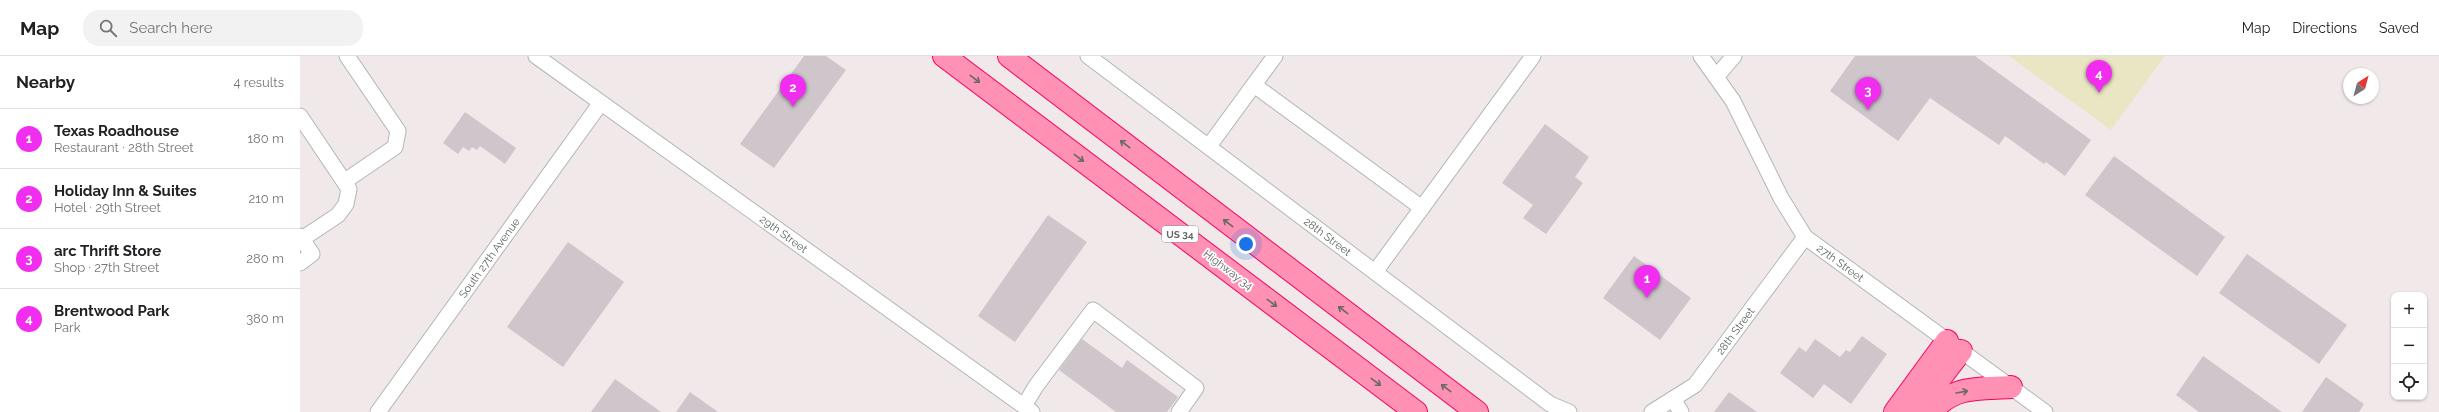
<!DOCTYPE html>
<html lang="en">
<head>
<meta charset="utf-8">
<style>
	:root { --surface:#fff; --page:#f2f2f2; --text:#202124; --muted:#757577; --line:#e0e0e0; --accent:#f12ef0 }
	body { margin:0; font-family:Raleway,sans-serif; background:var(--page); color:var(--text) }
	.controls { position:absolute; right:12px; bottom:12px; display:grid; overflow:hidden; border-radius:8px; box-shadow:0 1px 3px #0004 }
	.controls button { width:36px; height:36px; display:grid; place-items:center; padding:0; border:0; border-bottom:1px solid var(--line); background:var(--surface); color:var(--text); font:20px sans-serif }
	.compass { position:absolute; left:2043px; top:12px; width:36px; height:36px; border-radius:50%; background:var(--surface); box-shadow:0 1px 3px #0004; rotate:36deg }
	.you { position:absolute; left:946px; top:188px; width:14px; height:14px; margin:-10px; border:3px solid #fff; border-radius:50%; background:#1a73e8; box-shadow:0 0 0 6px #1a73e833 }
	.badge { display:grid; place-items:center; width:26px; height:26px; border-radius:50%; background:var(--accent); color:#fff; font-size:13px; font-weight:700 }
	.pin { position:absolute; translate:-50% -33px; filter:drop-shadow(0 1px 2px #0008) }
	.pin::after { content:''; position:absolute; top:21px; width:14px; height:12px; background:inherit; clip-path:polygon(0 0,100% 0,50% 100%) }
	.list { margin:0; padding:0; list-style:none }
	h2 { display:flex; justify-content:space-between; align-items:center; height:52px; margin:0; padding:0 16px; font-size:17px }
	h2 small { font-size:13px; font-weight:400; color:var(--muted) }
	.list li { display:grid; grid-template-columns:26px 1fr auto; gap:12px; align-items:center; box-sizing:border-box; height:60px; padding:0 16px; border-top:1px solid var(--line) }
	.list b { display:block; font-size:15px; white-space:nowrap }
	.list p { margin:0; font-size:13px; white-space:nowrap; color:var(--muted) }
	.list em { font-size:13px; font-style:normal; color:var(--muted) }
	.icon { flex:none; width:22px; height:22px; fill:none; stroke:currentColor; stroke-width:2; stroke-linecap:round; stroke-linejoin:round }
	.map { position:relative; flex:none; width:2139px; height:356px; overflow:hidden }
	header { display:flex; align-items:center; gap:24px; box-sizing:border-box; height:56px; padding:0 20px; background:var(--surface); border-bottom:1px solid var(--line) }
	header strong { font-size:19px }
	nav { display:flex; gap:22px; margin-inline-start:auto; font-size:14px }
	.search { width:280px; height:36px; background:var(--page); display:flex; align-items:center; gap:10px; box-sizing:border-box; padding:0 14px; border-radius:16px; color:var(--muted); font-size:15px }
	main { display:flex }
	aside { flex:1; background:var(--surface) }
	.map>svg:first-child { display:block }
	.green { fill:#e9e7c3 }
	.building { fill:#cec6ca }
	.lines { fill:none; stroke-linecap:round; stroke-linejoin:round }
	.minor-casing { stroke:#b0b7b4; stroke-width:17 }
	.highway-casing { stroke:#f90060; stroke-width:24 }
	.minor { stroke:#fff; stroke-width:15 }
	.highway { stroke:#ff91b5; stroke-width:22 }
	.oneway { stroke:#676a67 }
	.labels { text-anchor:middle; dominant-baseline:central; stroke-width:3.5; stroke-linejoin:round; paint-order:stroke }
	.shield { fill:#fff; stroke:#8f9592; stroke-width:1 }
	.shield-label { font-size:10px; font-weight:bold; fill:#5f6863 }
	.street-label { font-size:11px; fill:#5f6863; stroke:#fff }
</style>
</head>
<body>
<header>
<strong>Map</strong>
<div class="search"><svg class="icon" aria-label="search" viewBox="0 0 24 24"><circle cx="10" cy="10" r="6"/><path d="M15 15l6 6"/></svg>Search here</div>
<nav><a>Map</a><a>Directions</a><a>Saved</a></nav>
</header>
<main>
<aside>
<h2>Nearby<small>4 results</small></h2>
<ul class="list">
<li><span class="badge">1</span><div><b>Texas Roadhouse</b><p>Restaurant · 28th Street</p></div><em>180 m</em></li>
<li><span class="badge">2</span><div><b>Holiday Inn &amp; Suites</b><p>Hotel · 29th Street</p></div><em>210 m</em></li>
<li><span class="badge">3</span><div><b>arc Thrift Store</b><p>Shop · 27th Street</p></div><em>280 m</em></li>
<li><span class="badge">4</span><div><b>Brentwood Park</b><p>Park</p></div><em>380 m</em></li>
</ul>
</aside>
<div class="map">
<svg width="2139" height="356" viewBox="0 0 2139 356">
	<rect width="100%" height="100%" fill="#f1e8ea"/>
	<!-- green -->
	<polygon class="green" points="1709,0 1865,0 1811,74"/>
	<!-- building -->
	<g class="building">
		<polygon points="504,0 526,0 546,14 474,112 440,88"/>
		<polygon points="1555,0 1675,0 1791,84 1765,120 1746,106 1744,108 1705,80 1699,89 1630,42 1598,85 1530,35"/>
		<polygon points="165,56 216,92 205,108 180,90 177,94 172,91 169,95 163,91 158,98 143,87"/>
		<polygon points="1245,68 1289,101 1275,121 1283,127 1246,178 1223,162 1233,149 1202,127"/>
		<polygon points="1814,100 1925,181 1897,220 1785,139"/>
		<polygon points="748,159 787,186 715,286 678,260"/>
		<polygon points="268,186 324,226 263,311 207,271"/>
		<polygon points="1947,198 2047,269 2019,308 1919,237"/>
		<polygon points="1334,200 1391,242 1360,284 1303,242"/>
		<polygon points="1562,280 1587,298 1551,348 1524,328 1513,342 1480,317 1499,291 1506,296 1515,283 1540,301 1546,294 1550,296"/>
		<polygon points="782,283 822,312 827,304 878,341 867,356 816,356 759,314"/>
		<polygon points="1903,300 1982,356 1899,356 1876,339"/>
		<polygon points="2026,321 2064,348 2059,356 2002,356"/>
		<polygon points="315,323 361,356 291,356"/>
		<polygon points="390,336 418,356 376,356"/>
		<polygon points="1429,336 1457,356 1414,356"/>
	</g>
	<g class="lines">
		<defs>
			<g id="minor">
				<path id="s1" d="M236,0L732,356"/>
				<path id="s2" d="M788,0L1250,348L1269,356"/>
				<path id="s3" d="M1401,0L1433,45L1481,142L1505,181L1745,356"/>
				<polyline points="1416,21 1434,0"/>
				<polyline points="954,29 1122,152"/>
				<polyline points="0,60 49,133 46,148 38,159 2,183"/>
				<polyline points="909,90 975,0"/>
				<polyline points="45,125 95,91 98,75 47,0"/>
				<polyline points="0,180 12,198 0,207"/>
				<polyline points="1075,216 1233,0"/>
				<polyline points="1373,343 1381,356"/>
				<polyline points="724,350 736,330 793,254 896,332 879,356"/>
				<path id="s4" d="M78,356L300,48"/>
				<path id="s5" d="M1352,356L1395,329L1505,181"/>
			</g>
			<g id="highway">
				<polyline points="644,0 1116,356"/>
				<polyline points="709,0 1177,356"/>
				<polyline points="1595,356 1647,285"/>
				<polyline points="1614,356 1661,295"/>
				<path d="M1631,356C1654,329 1678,333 1711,331"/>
			</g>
		</defs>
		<!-- minor casing -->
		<use href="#minor" class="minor-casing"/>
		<!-- highway casing -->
		<use href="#highway" class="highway-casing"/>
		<!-- minor -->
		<use href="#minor" class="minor"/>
		<!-- highway -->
		<use href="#highway" class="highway"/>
	</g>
	<!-- one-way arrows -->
	<defs><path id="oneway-shaft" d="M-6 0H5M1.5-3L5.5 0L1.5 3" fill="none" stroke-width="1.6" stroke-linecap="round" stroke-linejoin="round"/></defs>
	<g class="oneway">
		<use href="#oneway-shaft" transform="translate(675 23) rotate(37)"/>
		<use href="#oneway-shaft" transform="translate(825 88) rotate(-143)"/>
		<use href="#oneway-shaft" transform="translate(779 102) rotate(37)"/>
		<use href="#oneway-shaft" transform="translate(928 167) rotate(-143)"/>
		<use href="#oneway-shaft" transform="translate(972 247) rotate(37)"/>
		<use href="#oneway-shaft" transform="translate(1043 254) rotate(-143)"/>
		<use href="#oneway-shaft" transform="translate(1076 326) rotate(37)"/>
		<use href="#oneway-shaft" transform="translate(1146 332) rotate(-143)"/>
		<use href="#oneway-shaft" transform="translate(1662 336) rotate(-10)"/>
	</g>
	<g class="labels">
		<!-- shield labels -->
		<rect class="shield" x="862" y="170" width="36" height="16" rx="3"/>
		<g class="shield-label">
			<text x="880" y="178">US 34</text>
		</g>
		<!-- street labels -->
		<g class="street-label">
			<text stroke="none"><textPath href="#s1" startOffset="305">29th Street</textPath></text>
			<text stroke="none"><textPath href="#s2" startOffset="300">28th Street</textPath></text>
			<text stroke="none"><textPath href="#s4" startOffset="190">South 27th Avenue</textPath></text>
			<text stroke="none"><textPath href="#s3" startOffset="253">27th Street</textPath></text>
			<text transform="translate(928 214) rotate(37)">Highway 34</text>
			<text stroke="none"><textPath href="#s5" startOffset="118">28th Street</textPath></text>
		</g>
	</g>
</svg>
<div class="controls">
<button>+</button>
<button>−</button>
<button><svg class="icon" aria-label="locate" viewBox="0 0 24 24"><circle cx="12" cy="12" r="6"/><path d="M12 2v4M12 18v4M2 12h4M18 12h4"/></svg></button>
</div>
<svg class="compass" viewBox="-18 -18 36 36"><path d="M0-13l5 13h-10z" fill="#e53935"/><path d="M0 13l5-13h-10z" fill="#757577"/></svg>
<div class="you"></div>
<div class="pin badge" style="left:1347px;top:242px">1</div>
<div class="pin badge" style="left:493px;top:51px">2</div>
<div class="pin badge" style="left:1568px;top:54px">3</div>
<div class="pin badge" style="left:1799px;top:37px">4</div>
</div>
</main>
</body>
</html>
